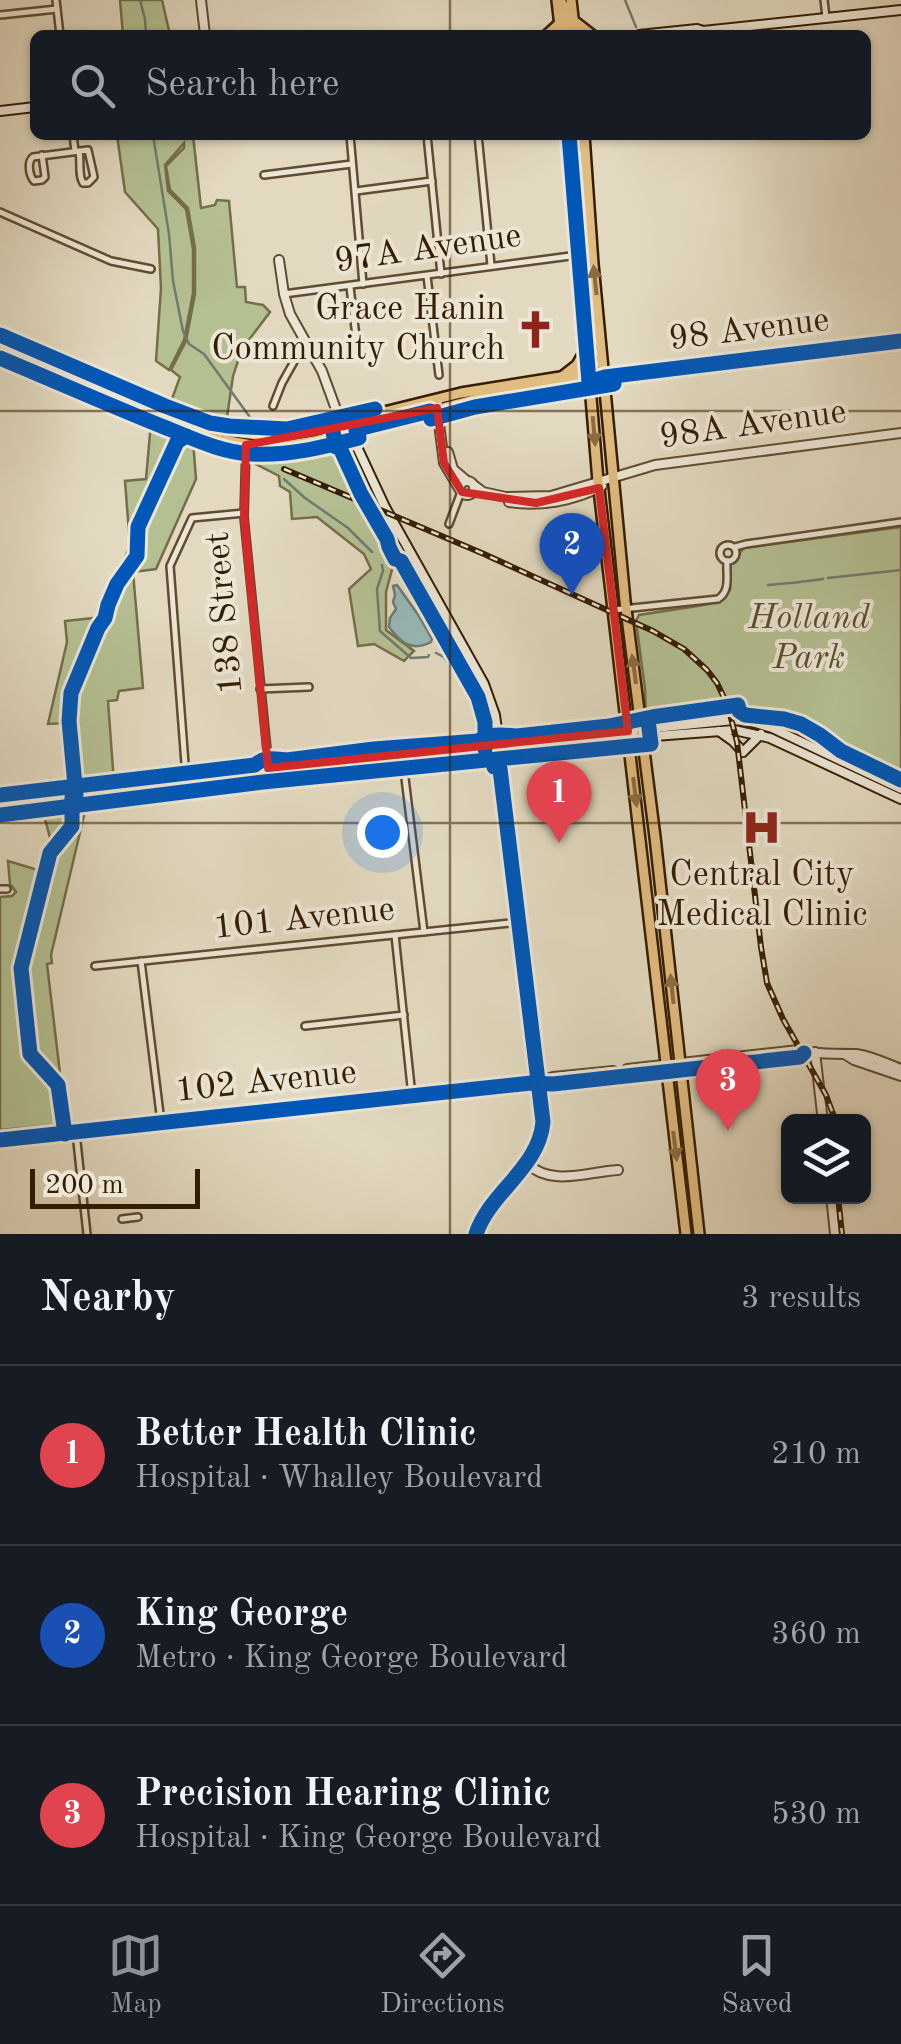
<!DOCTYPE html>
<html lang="en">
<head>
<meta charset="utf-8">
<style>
	:root { --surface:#171b24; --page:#20242c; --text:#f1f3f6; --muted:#9ea1a6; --line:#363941; --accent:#8c9099 }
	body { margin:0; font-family:"Old Standard TT",serif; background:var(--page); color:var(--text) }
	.controls { position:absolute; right:30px; bottom:30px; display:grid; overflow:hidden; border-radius:15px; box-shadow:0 2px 8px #0004 }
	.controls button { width:90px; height:90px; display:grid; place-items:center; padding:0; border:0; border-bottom:2px solid var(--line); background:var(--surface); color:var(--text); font:50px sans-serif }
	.scale { position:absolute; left:30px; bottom:25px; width:170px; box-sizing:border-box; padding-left:10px; border:5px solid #351d00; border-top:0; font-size:28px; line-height:35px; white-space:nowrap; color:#351d00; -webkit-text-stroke:8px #ece6d6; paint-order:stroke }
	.you { position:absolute; left:382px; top:832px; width:35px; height:35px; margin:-25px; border:8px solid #fff; border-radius:50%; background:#1a73e8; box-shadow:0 0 0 15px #1a73e833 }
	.badge { display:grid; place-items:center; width:65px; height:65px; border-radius:50%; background:var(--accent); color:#fff; font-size:32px; font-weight:700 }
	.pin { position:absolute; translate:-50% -82px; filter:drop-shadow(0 2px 5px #0008) }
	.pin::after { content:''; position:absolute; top:52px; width:35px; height:30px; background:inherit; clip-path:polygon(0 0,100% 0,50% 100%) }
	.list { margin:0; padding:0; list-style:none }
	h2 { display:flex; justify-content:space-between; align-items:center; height:130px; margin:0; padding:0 40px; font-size:42px }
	h2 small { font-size:32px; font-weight:400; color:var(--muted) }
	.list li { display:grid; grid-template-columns:65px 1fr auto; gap:30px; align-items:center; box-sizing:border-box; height:180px; padding:0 40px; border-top:2px solid var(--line) }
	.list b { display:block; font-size:38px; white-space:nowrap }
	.list p { margin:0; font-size:32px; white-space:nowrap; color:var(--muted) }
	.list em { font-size:32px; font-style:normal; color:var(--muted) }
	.icon { flex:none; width:55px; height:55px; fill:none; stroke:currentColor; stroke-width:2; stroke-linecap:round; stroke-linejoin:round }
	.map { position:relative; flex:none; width:901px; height:1234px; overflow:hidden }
	.search { position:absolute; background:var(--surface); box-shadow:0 2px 8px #0004; left:30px; right:30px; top:30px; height:110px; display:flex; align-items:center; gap:25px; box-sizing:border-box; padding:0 35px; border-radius:15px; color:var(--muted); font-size:38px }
	.sheet { height:670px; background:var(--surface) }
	nav { display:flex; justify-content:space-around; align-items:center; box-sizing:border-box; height:140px; border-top:2px solid var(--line); background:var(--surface); font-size:28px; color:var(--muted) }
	nav a { display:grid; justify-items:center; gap:5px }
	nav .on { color:var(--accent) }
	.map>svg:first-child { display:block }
	.green { fill:#b4bf92; stroke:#746e49; stroke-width:2.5 }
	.water { fill:#96b9b9; stroke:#6f7b6f; stroke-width:2.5 }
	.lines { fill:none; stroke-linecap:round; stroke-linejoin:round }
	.stream { stroke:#6f7b6f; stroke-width:2.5 }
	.minor-casing { stroke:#604c30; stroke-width:10 }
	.tertiary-casing { stroke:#604c30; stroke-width:12 }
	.secondary-casing { stroke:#351d00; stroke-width:12 }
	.primary-casing { stroke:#351d00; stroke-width:14 }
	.minor { stroke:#ece6d6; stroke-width:5 }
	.tertiary { stroke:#ece6d6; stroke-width:8 }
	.secondary { stroke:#ece6d6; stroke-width:8 }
	.primary { stroke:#e1bc80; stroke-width:9 }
	.rail-casing { stroke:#351d00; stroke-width:6 }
	.rail { stroke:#ece6d6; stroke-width:2.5; stroke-dasharray:8; stroke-linecap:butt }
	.cycleway-casing { stroke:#ece6d6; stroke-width:21 }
	.cycleway { stroke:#0057b8; stroke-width:15 }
	.oneway { fill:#8b6c40 }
	.marked { fill:none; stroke:#d62828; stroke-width:8; stroke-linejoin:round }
	.grid { fill:none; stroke:#351d00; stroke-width:2.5; stroke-opacity:0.55 }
	.labels { text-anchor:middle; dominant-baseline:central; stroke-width:8; stroke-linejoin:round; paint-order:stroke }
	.street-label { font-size:35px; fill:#351d00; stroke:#ece6d6 }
	.poi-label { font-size:35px; fill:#351d00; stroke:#ece6d6; text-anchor:end }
	.park-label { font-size:35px; font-style:italic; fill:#5b4e2c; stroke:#ece6d6 }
</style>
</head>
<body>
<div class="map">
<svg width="901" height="1234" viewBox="0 0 901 1234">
	<rect width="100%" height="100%" fill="#e2d9c0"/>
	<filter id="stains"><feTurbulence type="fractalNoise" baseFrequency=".002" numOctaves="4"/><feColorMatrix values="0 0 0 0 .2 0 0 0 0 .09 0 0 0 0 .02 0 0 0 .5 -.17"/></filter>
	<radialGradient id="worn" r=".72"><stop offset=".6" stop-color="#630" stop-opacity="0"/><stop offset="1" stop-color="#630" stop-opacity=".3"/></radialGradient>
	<!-- green -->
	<g class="green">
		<polygon points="120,0 162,0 170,35 123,35"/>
		<polygon points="117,135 193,135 201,208 215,205 217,200 229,201 237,287 245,287 246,302 263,305 270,312 242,349 233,376 226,424 191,418 168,410 180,377 171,370 186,341 195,294 195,248 188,208 170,190 166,166 184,148 184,143 165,165 168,191 186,209 193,249 193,293 184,340 169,370 156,361 161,288 158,229 125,192"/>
		<polygon points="151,422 193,440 196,479 156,569 133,572 143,688 119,691 117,700 108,701 114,783 79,786 78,781 70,781 65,723 48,724 67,642 65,621 102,617 105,603 130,546 125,481 146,479"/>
		<polygon points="339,441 360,490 394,562 386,592 386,630 414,651 404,661 374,644 358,646 349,589 371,569 364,554 317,517 292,519 290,492 280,486 279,476 250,461 253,452 296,450"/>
		<polygon points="901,527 901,785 785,730 755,718 724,714 654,722 646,717 645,689 636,621 639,615 704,605 722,600 730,590 730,565 744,548"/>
		<polygon points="86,807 51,955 52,963 47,964 66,1124 0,1130 0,897 12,896 16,892 10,884 8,861 41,871 50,838 44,815"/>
	</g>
	<!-- water -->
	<path class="water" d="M397,585L419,616L432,639L431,642C412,652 401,643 389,627L390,618L396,609L393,602L395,595L393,586Z"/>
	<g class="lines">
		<!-- stream -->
		<g class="stream">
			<polyline points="140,0 145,19 146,35"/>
			<polyline points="625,0 636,27"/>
			<polyline points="153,135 169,234 173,281 183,331 189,344 204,354 252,420"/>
			<polyline points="284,479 305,498 348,528 372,552"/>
			<polyline points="382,565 383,571 377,589 380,631 411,658 428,657 429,655"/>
			<polyline points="828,578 901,570"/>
			<polyline points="792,583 823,579"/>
			<polyline points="768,585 790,583"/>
			<polyline points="436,653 444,657 462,682"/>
		</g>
		<defs>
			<g id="minor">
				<polyline points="56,0 60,35"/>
				<polyline points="824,0 826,17"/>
				<polyline points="0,15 57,9"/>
				<polyline points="73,135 75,151"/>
				<polyline points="350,135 363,284"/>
				<polyline points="427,135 441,274"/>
				<polyline points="478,135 491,265"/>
				<path d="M42,155L45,177L42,180L34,181C29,175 27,162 33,157L88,150L94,177L88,183H83C78,176 81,162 79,151"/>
				<polyline points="264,175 352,164"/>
				<polyline points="356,191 432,181"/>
				<polyline points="0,212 111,261 151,269"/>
				<polyline points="427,276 439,375"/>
				<polyline points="350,287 358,353"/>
				<polyline points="284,294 578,255"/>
				<polyline points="273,406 282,383 305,342"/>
				<polyline points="246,445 244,517 269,770"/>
				<polyline points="449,524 461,492"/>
				<circle cx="728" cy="553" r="8"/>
				<polyline points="735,547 746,544 901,522"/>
				<path d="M613,610L718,599C731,591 726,575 727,561"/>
				<polyline points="260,689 309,687"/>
				<polyline points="403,762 424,932"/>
				<polyline points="186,777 170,566 192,518 244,513"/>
				<polyline points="0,889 7,889"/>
				<polyline points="395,935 412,1096"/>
				<polyline points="141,961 161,1122"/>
				<polyline points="95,966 519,922"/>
				<polyline points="305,1026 404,1015"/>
				<polyline points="76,1133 87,1234"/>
				<polyline points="122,1219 138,1217"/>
			</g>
			<g id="tertiary">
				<polyline points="201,0 205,35"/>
				<polyline points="279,260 284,294 290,314 322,371 341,423"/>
				<polyline points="605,377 901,341"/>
				<polyline points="438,399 437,408 444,463 460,490"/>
				<polyline points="448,452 453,469 466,480"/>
				<circle cx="467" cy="488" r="7"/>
				<polyline points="475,486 483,492 506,497 551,496 655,465 901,433"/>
				<path d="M509,502C540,507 574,501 602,486"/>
				<polyline points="815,1052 823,1122"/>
				<polyline points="846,1055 854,1060 901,1076"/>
				<path d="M627,1069L799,1050C810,1054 841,1054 855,1054C870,1055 887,1064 901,1069"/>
				<polyline points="543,1080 553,1077 613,1071"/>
				<polyline points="0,1140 531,1083 553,1084 800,1057 804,1053"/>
				<path d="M526,1163C552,1187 586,1172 618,1170"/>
				<polyline points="831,1196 835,1234"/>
			</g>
			<g id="secondary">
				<polyline points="639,35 697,29 703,31 901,10"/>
				<polyline points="0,111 35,107"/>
				<path d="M341,423L350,432L385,507L484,684L495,715L499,744V762L543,1122C539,1168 490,1192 476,1234"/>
				<path d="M340,431L368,501L402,556L479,694C487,711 486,733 495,749"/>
				<polyline points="719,731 733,741 743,752 761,734"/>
				<polyline points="0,800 375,756 734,720 752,722 772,728 901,789"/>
				<polyline points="0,809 276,774 615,739 734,730 770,738 901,799"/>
			</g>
			<g id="primary">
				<polyline points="557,0 561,35"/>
				<polyline points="560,0 565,9 568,35"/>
				<polyline points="571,0 575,35"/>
				<polyline points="574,21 592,35"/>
				<polyline points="547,35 560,23"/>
				<polyline points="569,135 598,481 686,1234"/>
				<polyline points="584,135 593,264 625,601 655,837 699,1234"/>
				<polyline points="0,342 166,414 213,429 257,435 307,431 461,393 579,374 593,374"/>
				<polyline points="0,351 159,419 211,438 252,445 289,445 314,441 477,399 605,377"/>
				<polyline points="563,376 577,365 585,351"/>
			</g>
		</defs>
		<!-- minor casing -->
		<use href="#minor" class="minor-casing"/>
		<!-- tertiary casing -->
		<use href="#tertiary" class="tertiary-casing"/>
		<!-- secondary casing -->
		<use href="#secondary" class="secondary-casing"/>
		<!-- primary casing -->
		<use href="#primary" class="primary-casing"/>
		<!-- minor -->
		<use href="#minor" class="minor"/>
		<!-- tertiary -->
		<use href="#tertiary" class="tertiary"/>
		<!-- secondary -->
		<use href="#secondary" class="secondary"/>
		<!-- primary -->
		<use href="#primary" class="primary"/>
		<defs>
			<g id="rail">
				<polyline points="284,469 484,554 653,631 684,649 707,670 717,683 728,706 737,742 761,947 767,983 783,1019 826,1095 836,1122"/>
				<polyline points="838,1196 842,1234"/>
			</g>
		</defs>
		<!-- rail casing -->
		<use href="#rail" class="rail-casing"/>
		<!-- rail -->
		<use href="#rail" class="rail"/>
		<defs>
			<g id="cycleway">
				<polyline points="569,135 589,382 605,377 901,341"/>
				<polyline points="0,335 165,406 210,423 229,426 287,429 375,409"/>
				<path d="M0,358C55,381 109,405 164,427C192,438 222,453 252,454C289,456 324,447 359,438L356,430L358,429L430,411L431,419L475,407L614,384"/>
				<polyline points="333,432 336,447 340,448 361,494 387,539 389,547 395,559 401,561 478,697 485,722 485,749"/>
				<path d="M0,795L255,765C264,756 275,759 287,760L374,749L478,741C489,733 504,735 517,736L609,726L652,717L738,705L739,711L745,715L784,719L801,724L820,735L841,751L901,780"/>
				<polyline points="0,815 263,782 651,744 648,720"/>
				<polyline points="65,1134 58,1085 30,1054 21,968 50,853 72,826 72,797 76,796 69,721 71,693 98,628 105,618 108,605 117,584 137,556 138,527 177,442 186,436"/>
				<polyline points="0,1140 531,1083 553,1084 800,1057 804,1053"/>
				<path d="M476,1234C490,1192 539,1168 543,1122L500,769L494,767L493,762L490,759"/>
			</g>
		</defs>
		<!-- cycleway casing -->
		<use href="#cycleway" class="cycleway-casing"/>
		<!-- cycleway -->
		<use href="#cycleway" class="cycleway"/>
	</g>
	<!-- one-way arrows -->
	<defs><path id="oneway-solid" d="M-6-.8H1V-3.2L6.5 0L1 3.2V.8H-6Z" transform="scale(2.5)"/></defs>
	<g class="oneway">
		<use href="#oneway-solid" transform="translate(595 280) rotate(-96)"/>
		<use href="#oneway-solid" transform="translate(594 431) rotate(85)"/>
		<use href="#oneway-solid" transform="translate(634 669) rotate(-98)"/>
		<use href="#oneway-solid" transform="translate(635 792) rotate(83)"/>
		<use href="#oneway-solid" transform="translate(672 989) rotate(-96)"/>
		<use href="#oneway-solid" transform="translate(675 1146) rotate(83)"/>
	</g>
	<!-- marked area -->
	<path class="marked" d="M437,408L444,463L462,492L536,503L599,488L628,731L268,768L244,517L246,445Z"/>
	<!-- grid -->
	<path class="grid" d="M450,0V35M450,135V1234M0,411H901M0,823H901"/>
	<!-- icons -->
	<defs>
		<symbol id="church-bare" viewBox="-9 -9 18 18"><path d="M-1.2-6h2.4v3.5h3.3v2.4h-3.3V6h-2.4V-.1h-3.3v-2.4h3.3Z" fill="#8f2418" stroke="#ece6d6" stroke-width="2.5" paint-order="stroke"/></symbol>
		<symbol id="hospital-bare" viewBox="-9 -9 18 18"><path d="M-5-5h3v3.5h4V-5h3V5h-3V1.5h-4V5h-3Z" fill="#8f2418" stroke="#ece6d6" stroke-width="2.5" paint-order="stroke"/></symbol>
	</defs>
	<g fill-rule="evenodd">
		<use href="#church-bare" x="508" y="302" width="55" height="55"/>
		<use href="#hospital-bare" x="734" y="800" width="55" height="55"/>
	</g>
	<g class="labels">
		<!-- street labels -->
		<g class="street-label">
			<text transform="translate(428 249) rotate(-8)">97A Avenue</text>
			<text transform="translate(749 330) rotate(-7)">98 Avenue</text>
			<text transform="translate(753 425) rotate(-8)">98A Avenue</text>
			<text transform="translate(225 613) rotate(-95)">138 Street</text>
			<text transform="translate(304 919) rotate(-6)">101 Avenue</text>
			<text transform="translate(266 1082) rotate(-6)">102 Avenue</text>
		</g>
		<!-- poi labels -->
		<g class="poi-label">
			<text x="505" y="309">Grace Hanin<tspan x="505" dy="40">Community Church</tspan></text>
			<text x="762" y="875" text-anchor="middle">Central City<tspan x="762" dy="40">Medical Clinic</tspan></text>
		</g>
		<!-- park labels -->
		<g class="park-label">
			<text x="809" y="618">Holland<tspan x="809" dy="40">Park</tspan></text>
		</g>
	</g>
	<rect width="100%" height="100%" filter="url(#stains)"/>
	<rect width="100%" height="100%" fill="url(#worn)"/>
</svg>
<div class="controls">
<button><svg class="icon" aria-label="layers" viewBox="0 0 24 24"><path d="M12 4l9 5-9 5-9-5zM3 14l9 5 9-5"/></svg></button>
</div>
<div class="scale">200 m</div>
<div class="you"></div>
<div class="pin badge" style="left:559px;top:843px;background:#e0444e">1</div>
<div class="pin badge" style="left:572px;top:595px;background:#1a4fb4">2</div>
<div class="pin badge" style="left:728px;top:1131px;background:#e0444e">3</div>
<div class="search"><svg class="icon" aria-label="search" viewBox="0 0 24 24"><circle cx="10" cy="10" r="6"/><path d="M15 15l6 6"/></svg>Search here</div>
</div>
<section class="sheet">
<h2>Nearby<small>3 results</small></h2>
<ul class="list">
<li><span class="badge" style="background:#e0444e">1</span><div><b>Better Health Clinic</b><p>Hospital · Whalley Boulevard</p></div><em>210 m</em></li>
<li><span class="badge" style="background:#1a4fb4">2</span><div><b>King George</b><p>Metro · King George Boulevard</p></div><em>360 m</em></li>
<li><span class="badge" style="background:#e0444e">3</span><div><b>Precision Hearing Clinic</b><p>Hospital · King George Boulevard</p></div><em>530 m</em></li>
</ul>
</section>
<nav>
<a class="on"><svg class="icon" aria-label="map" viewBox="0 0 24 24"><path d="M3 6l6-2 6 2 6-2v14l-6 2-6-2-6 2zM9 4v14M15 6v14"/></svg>Map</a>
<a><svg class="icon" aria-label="directions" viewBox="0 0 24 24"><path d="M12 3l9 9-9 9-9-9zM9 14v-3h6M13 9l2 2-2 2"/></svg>Directions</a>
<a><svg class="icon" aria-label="saved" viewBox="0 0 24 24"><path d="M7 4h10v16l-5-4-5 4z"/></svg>Saved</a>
</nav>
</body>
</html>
